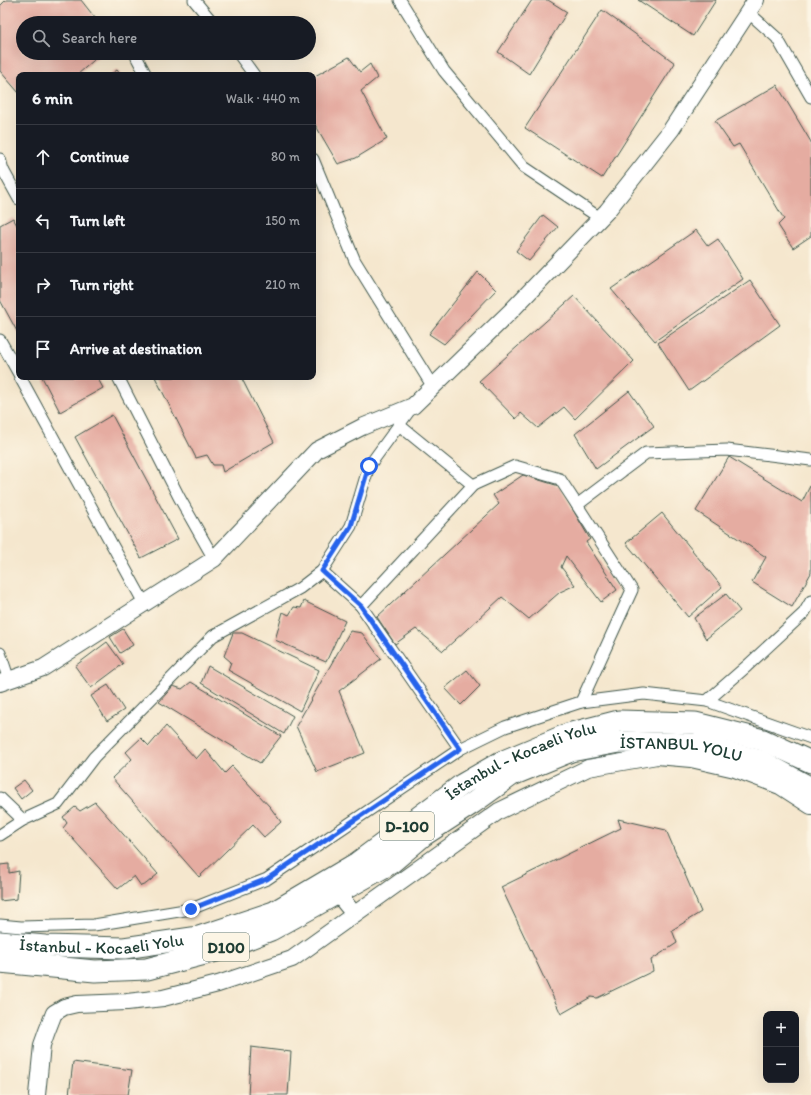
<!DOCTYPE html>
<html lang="en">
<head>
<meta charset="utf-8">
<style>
	:root { --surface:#171b24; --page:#20242c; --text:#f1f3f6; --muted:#9ea1a6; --line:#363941 }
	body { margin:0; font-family:Itim,sans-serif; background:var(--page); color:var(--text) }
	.controls { position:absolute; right:12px; bottom:12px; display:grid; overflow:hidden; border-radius:8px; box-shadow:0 4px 16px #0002 }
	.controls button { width:36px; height:36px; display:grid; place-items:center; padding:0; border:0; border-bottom:1px solid var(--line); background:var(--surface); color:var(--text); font:20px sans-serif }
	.stop { position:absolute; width:12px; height:12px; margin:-9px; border:3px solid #2563eb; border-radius:50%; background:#fff }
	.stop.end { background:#2563eb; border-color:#fff; box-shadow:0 1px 4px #0008 }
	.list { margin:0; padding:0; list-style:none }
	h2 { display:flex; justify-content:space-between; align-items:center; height:52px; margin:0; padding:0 16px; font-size:17px }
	h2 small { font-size:13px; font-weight:400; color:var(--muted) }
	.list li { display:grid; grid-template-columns:26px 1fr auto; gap:12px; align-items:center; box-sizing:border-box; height:64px; padding:0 16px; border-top:1px solid var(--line) }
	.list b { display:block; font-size:15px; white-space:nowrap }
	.list em { font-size:13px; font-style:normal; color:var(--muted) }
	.icon { flex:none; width:22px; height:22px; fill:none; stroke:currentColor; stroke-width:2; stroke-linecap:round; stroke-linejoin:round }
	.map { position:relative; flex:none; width:811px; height:1095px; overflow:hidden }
	.search { position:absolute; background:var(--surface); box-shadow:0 4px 16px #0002; left:16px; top:16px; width:300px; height:44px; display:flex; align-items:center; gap:10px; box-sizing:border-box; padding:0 14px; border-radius:22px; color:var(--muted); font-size:15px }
	.panel { position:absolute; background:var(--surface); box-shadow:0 4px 16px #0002; left:16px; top:72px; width:300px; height:308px; border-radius:8px }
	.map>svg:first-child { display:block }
	.building { fill:#e5aca1 }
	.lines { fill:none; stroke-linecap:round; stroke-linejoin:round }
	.street-casing { stroke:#3f564b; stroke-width:13 }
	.secondary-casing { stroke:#3f564b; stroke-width:18 }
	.highway-casing { stroke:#3f564b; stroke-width:23 }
	.street { stroke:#fff; stroke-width:11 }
	.secondary { stroke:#fff; stroke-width:16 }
	.highway { stroke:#fff; stroke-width:21 }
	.route { stroke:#2563eb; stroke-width:5 }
	.labels { text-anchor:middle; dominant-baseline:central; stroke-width:3.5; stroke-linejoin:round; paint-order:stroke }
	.shield { fill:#fcf5e5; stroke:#617469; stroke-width:1 }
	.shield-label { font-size:16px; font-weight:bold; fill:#1f3d34 }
	.street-label { font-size:17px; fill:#1f3d34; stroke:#fcf5e5 }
</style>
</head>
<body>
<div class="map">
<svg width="811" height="1095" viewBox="0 0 811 1095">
	<rect width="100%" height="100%" fill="#fcf5e5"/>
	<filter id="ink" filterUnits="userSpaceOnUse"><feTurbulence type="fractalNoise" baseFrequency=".025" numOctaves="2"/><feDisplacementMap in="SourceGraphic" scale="8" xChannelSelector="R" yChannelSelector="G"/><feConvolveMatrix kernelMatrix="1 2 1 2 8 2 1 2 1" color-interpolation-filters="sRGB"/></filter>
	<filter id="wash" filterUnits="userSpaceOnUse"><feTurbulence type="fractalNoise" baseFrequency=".012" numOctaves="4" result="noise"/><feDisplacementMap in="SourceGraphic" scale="16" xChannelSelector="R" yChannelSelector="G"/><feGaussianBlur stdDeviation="0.9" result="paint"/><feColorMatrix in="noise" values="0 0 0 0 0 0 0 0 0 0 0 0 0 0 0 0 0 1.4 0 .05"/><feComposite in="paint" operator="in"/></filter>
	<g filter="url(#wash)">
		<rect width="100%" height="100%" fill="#f5e7ce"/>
		<g id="blocks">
			<!-- building -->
			<g class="building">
				<polygon points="6,0 81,0 99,23 23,23 23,53 102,53 77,75 19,75 19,93 0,71 0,6"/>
				<polygon points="532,0 548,0 567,12 529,74 498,52"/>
				<polygon points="638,0 716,0 693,36"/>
				<polygon points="602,10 675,63 602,178 525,128"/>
				<polygon points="349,57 360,72 370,64 377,78 361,91 387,139 356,158 338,164 313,121 313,77"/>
				<polygon points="117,70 121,75 110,75"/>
				<polygon points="777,85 811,142 811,236 793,248 778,225 784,219 739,144 733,147 715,121"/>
				<polygon points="543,215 558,227 529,261 516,251"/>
				<polygon points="13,218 19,229 19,335 0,300 0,225"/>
				<polygon points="696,230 708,246 718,239 743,279 655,341 611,289"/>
				<polygon points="478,272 496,290 444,344 429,334"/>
				<polygon points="750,280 780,325 689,391 658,343"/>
				<polygon points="574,296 634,361 575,419 564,407 538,428 521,413 516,419 479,381"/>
				<polygon points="42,377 97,377 103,388 60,412"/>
				<polygon points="155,377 241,377 274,442 223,472 221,465 213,465 207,455 196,458"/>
				<polygon points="629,391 654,426 596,469 575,434"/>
				<polygon points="112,415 178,539 141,558 75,437"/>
				<polygon points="729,457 802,502 811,484 811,573 792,607 752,582 766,557 696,511"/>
				<polygon points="523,475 559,486 590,539 586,542 617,590 601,602 566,556 561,567 575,585 560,592 529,619 502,597 443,651 416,629 395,644 377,617 499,504 493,495"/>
				<polygon points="662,513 722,587 688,617 626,543"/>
				<polygon points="726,594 740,611 706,639 694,618"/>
				<polygon points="304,601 345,621 326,662 275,640 283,612 289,615 294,607 301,608"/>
				<polygon points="123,629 133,645 120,653 110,637"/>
				<polygon points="350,631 362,633 381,659 339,691 365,753 317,772 296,726"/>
				<polygon points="233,633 242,633 319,670 300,711 228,670 231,662 224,656"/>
				<polygon points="107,642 123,664 91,688 75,666"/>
				<polygon points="208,666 293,716 284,734 201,683"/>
				<polygon points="467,670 480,686 461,705 445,688"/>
				<polygon points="191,682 281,736 260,763 159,702 173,686 182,689"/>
				<polygon points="108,685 124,710 107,721 91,696"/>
				<polygon points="166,726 196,759 205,749 225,773 232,766 270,807 281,822 264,837 253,825 199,877 112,778 132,759 126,752 141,738 149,746"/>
				<polygon points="24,780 32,790 21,799 13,788"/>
				<polygon points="95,802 158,874 146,884 141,886 134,876 118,889 63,828 67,823 63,817 75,807 80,811"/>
				<polygon points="618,819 666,830 701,912 672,930 677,943 651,960 653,971 597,998 591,997 561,1014 501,887 621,828"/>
				<polygon points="9,864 9,873 19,871 17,899 0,901 0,865"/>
				<polygon points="251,1047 291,1052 288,1095 248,1095"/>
				<polygon points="73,1062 132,1070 128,1095 69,1095"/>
			</g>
		</g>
	</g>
	<g filter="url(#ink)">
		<use href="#blocks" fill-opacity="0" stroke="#3f564b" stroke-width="1"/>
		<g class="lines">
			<defs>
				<g id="street">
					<polyline points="194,0 213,23"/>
					<polyline points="400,0 444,71 524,167 600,218"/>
					<polyline points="748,12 777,38 811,97"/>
					<polyline points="238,53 254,75"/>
					<polyline points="137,58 146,75"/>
					<polyline points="0,159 3,170"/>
					<polyline points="313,159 355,261 433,387"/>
					<polyline points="0,171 3,170 19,199"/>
					<polyline points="0,340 19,374"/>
					<polyline points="20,377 144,603"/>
					<polyline points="118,377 179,497 214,559"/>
					<polyline points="399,425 473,485 515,466 560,479 577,505 646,453 727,450 811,460"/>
					<polyline points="577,505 632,590 581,702"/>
					<polyline points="322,571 361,606 460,749"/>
					<polyline points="361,606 473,485"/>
					<polyline points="0,653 9,680"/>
					<polyline points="707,701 747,666 804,613 811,601"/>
					<polyline points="0,798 23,820"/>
					<polyline points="0,835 23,820 58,804 94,757 213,636 300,588 322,571 351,526 369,466 412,407"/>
					<polyline points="0,925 21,927 94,925 191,909 267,879 460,749 505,727 581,702 644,694 707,701 811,738"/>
				</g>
				<g id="secondary">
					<polyline points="0,683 43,668 214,559 317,450 362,427 413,406 511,311 607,211 671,130 756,0"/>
					<polyline points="337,893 354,914"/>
					<polyline points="37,1095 42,1045 47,1031 54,1013 64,1007 77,1004 127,1002 163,998 218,984 292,959 499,811 588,768 657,756 691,759 735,769 780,786 811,806"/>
				</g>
				<g id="highway">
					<path id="s1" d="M0,942L45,946L124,948L199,937L274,912L357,863L463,784L501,762L568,734L619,721L695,723L763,740L811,762"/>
					<path id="s2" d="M0,962L95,971L147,969L216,951L271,930L311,908L391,863L424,835L473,803L512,775L571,751L619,742L696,744L761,761L811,788"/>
				</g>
			</defs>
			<!-- street casing -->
			<use href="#street" class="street-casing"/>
			<!-- secondary casing -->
			<use href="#secondary" class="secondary-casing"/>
			<!-- highway casing -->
			<use href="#highway" class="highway-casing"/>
			<!-- street -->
			<use href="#street" class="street"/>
			<!-- secondary -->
			<use href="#secondary" class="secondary"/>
			<!-- highway -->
			<use href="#highway" class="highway"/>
		</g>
	</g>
	<g class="lines" filter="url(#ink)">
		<!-- route -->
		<polyline class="route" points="191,909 267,879 460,749 361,606 322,571 351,526 369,466"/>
	</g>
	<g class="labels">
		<!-- shield labels -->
		<g class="shield">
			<rect x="380" y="812" width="54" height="28" rx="3"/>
			<rect x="203" y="933" width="46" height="28" rx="3"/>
		</g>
		<g class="shield-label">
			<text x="407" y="826">D-100</text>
			<text x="226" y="947">D100</text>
		</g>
		<!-- street labels -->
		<g class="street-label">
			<text stroke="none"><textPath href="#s2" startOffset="740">İSTANBUL YOLU</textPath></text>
			<text stroke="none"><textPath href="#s1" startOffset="570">İstanbul - Kocaeli Yolu</textPath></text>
			<text stroke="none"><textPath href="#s1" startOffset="102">İstanbul - Kocaeli Yolu</textPath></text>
		</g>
	</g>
</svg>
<div class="controls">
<button>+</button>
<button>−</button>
</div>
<div class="stop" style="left:369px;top:466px"></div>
<div class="stop end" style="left:191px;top:909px"></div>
<div class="search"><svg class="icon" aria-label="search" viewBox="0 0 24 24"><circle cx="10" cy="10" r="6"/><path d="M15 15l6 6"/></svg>Search here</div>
<section class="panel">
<h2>6 min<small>Walk · 440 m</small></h2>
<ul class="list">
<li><svg class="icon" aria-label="ahead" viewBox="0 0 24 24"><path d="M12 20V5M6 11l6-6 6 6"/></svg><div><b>Continue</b></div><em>80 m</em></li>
<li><svg class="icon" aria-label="left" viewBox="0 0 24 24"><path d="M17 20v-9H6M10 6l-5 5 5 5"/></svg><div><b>Turn left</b></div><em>150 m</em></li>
<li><svg class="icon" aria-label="right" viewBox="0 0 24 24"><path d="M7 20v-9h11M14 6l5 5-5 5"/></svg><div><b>Turn right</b></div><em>210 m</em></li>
<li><svg class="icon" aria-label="arrive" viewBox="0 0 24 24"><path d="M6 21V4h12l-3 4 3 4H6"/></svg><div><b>Arrive at destination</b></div></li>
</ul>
</section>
</div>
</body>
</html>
